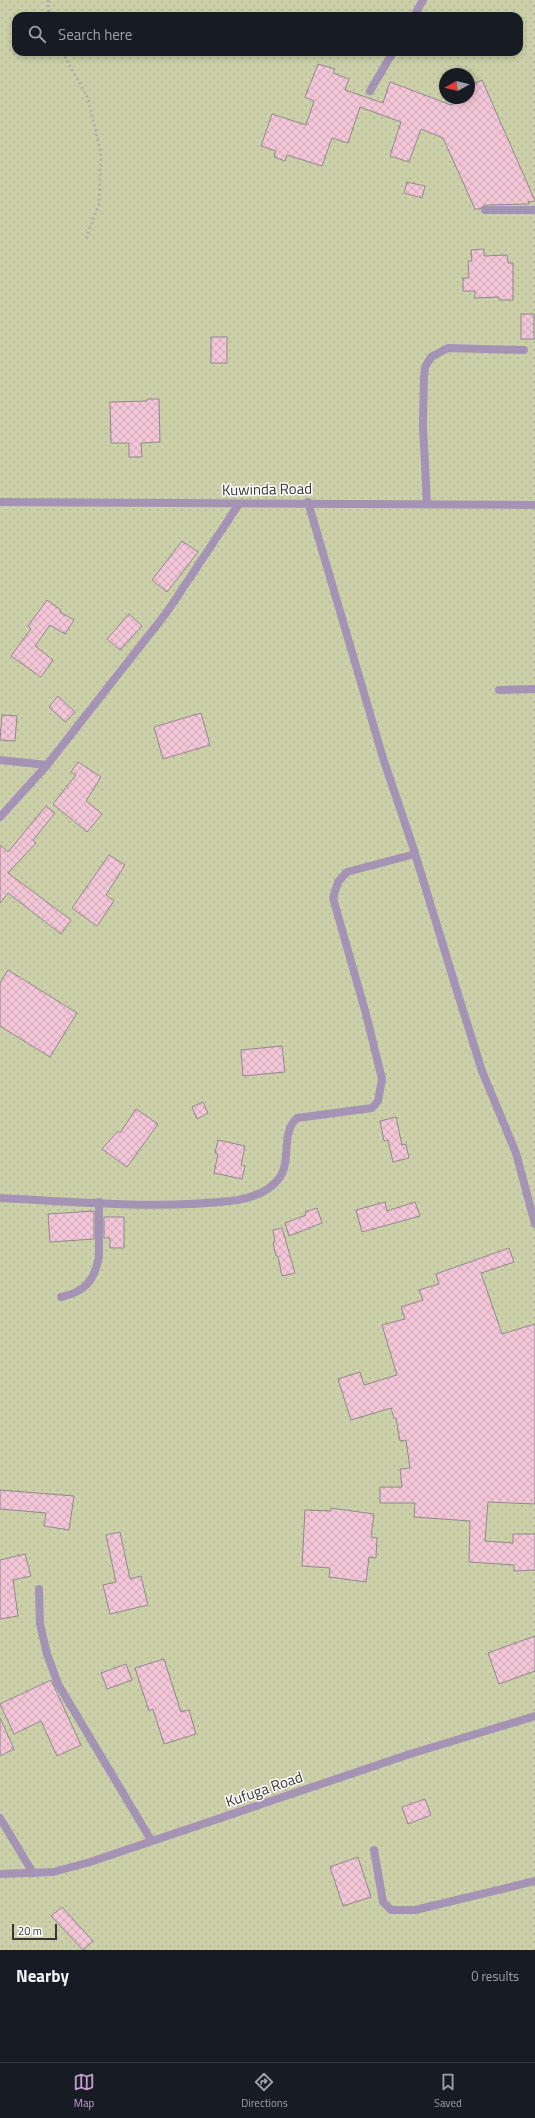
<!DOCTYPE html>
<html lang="en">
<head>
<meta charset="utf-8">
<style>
	:root { --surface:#171b24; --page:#20242c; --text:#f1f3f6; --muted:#9ea1a6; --line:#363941; --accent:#c69dce }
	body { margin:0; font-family:"Titillium Web",sans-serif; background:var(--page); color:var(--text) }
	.compass { position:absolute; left:439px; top:68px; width:36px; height:36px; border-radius:50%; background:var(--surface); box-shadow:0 2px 6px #0003; rotate:262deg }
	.scale { position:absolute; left:12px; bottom:10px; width:45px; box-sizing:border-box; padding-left:4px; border:2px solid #383634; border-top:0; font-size:11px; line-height:14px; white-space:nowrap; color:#383634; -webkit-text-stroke:3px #fff; paint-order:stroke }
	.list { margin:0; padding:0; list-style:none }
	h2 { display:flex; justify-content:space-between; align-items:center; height:52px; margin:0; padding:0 16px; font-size:17px }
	h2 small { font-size:13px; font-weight:400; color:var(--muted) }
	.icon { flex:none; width:22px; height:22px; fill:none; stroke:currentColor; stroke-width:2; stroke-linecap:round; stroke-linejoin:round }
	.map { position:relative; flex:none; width:535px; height:1950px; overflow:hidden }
	.search { position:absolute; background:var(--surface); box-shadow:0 2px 6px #0003; left:12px; right:12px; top:12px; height:44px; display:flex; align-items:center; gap:10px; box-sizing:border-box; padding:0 14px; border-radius:12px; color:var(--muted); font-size:15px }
	.sheet { height:112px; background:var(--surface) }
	nav { display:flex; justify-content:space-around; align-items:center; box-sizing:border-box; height:56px; border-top:1px solid var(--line); background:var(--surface); font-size:11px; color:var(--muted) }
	nav a { display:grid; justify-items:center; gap:2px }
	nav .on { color:var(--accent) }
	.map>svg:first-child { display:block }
	.park { fill:url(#park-dots); fill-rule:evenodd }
	.building { fill:url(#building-cross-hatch); stroke:#90898c }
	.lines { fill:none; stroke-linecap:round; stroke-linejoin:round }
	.path { stroke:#afaba6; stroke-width:2.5; stroke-dasharray:2 3; stroke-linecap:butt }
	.lane { stroke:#a493b5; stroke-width:8 }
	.street { stroke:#a493b5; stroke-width:8 }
	.labels { text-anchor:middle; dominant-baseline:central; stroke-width:3; stroke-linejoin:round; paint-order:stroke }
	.street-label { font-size:15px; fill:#383634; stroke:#fff }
</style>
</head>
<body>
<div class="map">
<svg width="535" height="1950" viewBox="0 0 535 1950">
	<defs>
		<pattern id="park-dots" width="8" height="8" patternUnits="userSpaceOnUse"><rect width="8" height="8" fill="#ccd0a9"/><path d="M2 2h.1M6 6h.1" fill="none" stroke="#b0b392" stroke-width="1.8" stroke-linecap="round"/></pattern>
		<pattern id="building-cross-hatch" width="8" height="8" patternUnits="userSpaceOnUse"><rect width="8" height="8" fill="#f2c5d7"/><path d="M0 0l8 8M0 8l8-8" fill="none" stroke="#d0aab9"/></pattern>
	</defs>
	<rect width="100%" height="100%" fill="#f8f3ec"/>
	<!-- park -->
	<path class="park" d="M0,0H535V1950H0ZM16,16H519V52H16ZM445,74H469V98H445Z"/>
	<!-- building -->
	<g class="building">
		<polygon points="318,64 335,69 333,73 349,79 345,90 383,103 390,82 451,105 469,98 469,86 482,80 535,201 528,202 529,204 485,205 480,209 475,209 443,138 421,129 409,162 390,156 401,122 360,107 348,143 332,138 322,166 287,155 285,161 274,157 276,151 261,146 272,114 306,125 314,101 305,97"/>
		<polygon points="407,182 425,186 422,198 404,193"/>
		<polygon points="484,249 484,256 507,255 508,263 513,263 513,300 499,300 499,297 475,298 475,291 463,291 463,278 469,278 468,261 472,261 471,250"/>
		<rect x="521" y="314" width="13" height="25"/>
		<rect x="211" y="337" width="16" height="26"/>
		<polygon points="147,399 159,399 160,442 141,443 142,457 129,457 129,443 111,443 110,402 147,401"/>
		<polygon points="182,541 198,552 167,592 152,580"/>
		<polygon points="47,600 61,610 60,612 74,620 65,634 50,625 35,646 53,660 41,677 11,656 31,629 28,626"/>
		<polygon points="129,614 142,626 120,650 107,639"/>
		<polygon points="58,696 75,712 65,722 49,707"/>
		<polygon points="201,713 210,745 163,759 154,727"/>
		<polygon points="2,715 17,716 15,741 0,740"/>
		<polygon points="78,762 101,777 86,801 102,814 87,832 53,804 76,775 71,772"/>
		<polygon points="46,806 55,813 33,840 36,843 8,873 71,920 61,934 8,893 0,903 0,845 8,852"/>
		<polygon points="109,855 125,865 106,895 114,901 97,926 72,908"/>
		<polygon points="8,970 77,1013 50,1057 0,1026 0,983"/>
		<polygon points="282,1046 285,1072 243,1076 241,1050"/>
		<polygon points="203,1102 208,1113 197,1119 192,1107"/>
		<polygon points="136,1109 158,1124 127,1167 102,1149 118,1131 120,1133"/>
		<polygon points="396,1117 402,1145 406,1144 409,1158 393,1162 388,1140 384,1141 380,1121"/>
		<polygon points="218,1140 245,1146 241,1165 245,1166 242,1179 214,1173 218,1154 215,1153"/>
		<polygon points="385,1202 387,1211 415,1202 420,1216 362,1232 356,1210"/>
		<polygon points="317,1208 322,1223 289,1236 285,1223 306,1215 305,1212"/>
		<polygon points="94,1211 94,1239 50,1242 48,1214"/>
		<polygon points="104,1217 124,1217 124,1248 110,1248 110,1238 104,1238"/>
		<polygon points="282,1228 295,1273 282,1276 278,1256 276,1256 273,1243 275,1242 273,1230"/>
		<polygon points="509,1248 514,1262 481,1273 502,1334 535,1324 535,1504 488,1502 485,1541 513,1543 513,1534 535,1534 535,1570 514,1571 514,1565 469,1562 470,1521 414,1517 415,1503 380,1503 380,1487 402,1487 400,1469 410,1468 406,1440 400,1441 396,1418 394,1418 391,1408 351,1420 338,1379 360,1372 364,1385 397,1375 382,1325 405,1319 401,1307 423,1300 419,1290 439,1284 436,1274"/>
		<polygon points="0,1490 74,1496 69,1530 44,1526 46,1513 0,1509"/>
		<polygon points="331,1508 374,1514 371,1537 377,1538 376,1558 369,1557 366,1582 329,1577 330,1568 302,1566 305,1510 331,1511"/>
		<polygon points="120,1532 130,1579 141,1576 148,1605 110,1614 103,1585 116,1582 106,1535"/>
		<polygon points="25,1554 31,1576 13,1580 18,1616 0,1619 0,1560"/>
		<polygon points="535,1636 535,1671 499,1684 488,1653"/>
		<polygon points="164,1659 181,1712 189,1710 196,1734 164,1744 153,1709 149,1711 135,1668"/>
		<polygon points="126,1664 132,1680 107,1689 101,1673"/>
		<polygon points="51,1680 81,1745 57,1756 41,1721 14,1734 0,1704"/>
		<polygon points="0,1718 14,1749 0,1756"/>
		<polygon points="425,1799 431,1815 408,1824 402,1807"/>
		<polygon points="358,1857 371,1897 343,1906 330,1867"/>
		<polygon points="62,1907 93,1941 83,1950 51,1916"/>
	</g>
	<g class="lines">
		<!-- path -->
		<g class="path">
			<polyline points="48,0 49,16"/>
			<polyline points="62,52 88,98 101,155 99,204 85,241"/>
		</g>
		<!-- lane -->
		<g class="lane">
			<polyline points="414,16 423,0"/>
			<polyline points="370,91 393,52"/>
			<polyline points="485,210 535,210"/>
			<polyline points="427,504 423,426 424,377 425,367 431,357 448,348 524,350"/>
			<polyline points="374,1850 383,1902 391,1910 415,1910 535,1881"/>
		</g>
		<!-- street -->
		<g class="street">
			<polyline points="0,502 535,505"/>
			<polyline points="308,502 383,758 413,847 457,991 482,1071 516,1153 535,1224"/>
			<polyline points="499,690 535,689"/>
			<polyline points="0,760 47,765"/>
			<polyline points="0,817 47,765 167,612 239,504"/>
			<path d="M0,1198C78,1202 160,1210 238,1200C250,1198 267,1192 276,1182C294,1164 279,1134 297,1118L372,1108L378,1101L382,1079L366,1014L333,898L338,882L347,872L415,854"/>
			<path d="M61,1297C85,1292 94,1281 99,1257V1202"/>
			<polyline points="39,1589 40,1624 47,1654 58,1684 151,1840"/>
			<polyline points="0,1818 33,1873"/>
			<polyline points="0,1874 53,1872 90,1862 410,1754 535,1716"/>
		</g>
	</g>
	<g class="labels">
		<!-- street labels -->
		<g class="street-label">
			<text transform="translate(267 489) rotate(-1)">Kuwinda Road</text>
			<text transform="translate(264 1789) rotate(-19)">Kufuga Road</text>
		</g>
	</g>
</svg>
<svg class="compass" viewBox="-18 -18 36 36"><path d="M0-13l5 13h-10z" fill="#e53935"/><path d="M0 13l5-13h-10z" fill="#9ea1a6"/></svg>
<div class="scale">20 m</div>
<div class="search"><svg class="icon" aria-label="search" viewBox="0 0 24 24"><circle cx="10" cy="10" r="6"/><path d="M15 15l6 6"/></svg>Search here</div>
</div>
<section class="sheet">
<h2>Nearby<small>0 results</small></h2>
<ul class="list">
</ul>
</section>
<nav>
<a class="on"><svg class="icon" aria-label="map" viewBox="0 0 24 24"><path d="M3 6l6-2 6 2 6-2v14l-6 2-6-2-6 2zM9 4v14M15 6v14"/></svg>Map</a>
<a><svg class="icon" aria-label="directions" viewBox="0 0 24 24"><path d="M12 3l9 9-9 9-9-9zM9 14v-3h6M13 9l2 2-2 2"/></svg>Directions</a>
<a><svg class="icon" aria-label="saved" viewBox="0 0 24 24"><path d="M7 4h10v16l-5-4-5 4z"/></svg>Saved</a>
</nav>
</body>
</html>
